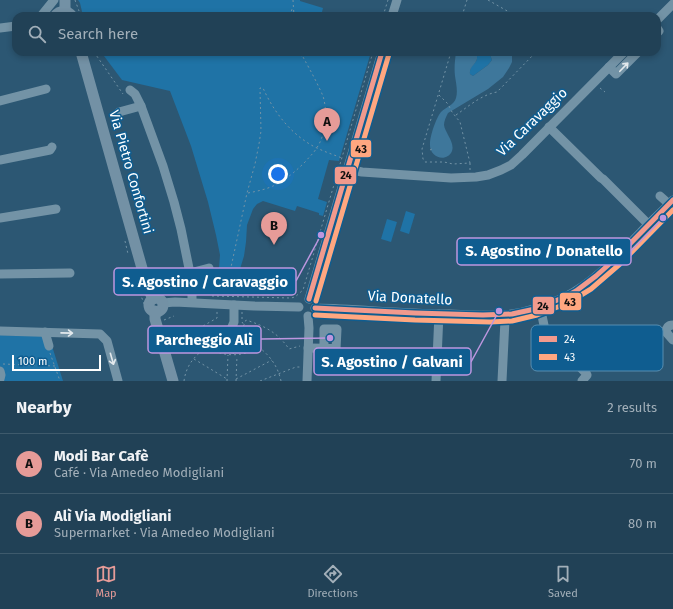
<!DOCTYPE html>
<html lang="en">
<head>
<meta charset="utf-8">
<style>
	:root { --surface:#214156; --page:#29485c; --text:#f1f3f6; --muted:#a2afb9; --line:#3e5a6c; --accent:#e69b98 }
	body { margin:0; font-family:"Fira Sans",sans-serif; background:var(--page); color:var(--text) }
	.scale { position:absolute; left:12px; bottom:10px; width:89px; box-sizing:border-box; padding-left:4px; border:2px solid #fff; border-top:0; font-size:11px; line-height:14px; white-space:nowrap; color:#fff; -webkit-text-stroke:3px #0f5d90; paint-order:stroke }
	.you { position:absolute; left:278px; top:174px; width:14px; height:14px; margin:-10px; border:3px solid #fff; border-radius:50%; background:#1a73e8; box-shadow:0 0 0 6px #1a73e833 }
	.badge { display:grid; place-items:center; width:26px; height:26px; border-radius:50%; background:var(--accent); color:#111; font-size:13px; font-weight:700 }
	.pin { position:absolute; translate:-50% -33px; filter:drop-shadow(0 1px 2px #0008) }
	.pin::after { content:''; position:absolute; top:21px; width:14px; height:12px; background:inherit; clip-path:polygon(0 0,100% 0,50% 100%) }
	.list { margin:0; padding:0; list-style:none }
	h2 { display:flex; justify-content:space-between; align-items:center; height:52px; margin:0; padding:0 16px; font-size:17px }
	h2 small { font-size:13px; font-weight:400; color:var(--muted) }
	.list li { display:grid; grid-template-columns:26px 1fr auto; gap:12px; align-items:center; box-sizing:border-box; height:60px; padding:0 16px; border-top:1px solid var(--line) }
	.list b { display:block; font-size:15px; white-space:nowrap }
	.list p { margin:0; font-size:13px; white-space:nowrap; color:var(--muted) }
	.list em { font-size:13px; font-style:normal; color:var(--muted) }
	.icon { flex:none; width:22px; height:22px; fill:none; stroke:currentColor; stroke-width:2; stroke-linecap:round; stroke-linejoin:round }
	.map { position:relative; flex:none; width:673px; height:381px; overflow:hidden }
	.search { position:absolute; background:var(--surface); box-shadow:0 2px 6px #0003; left:12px; right:12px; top:12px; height:44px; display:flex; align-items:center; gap:10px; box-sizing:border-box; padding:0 14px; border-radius:12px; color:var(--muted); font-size:15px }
	.sheet { height:172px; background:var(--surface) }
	nav { display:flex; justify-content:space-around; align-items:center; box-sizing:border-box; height:56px; border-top:1px solid var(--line); background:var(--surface); font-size:11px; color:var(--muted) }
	nav a { display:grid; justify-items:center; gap:2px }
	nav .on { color:var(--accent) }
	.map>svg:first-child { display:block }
	.green { fill:#1f73a6 }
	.water { fill:#3e779b }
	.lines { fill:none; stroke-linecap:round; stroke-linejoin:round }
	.path { stroke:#7393a6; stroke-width:1; stroke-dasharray:2 3; stroke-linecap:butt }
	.minor { stroke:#7393a6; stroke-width:9 }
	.major { stroke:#7391a5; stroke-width:11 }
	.bus-1-casing { stroke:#0f5d90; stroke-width:8 }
	.bus-2-casing { stroke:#0f5d90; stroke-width:8 }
	.bus-1 { stroke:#f19a8d; stroke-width:5 }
	.bus-2 { stroke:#ffa780; stroke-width:5 }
	.oneway { stroke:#e3e9ed }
	.labels { text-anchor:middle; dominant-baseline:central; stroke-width:3; stroke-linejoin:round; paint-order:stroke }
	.street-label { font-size:14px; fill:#fff; stroke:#0f5d90 }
	.key { fill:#0f5d90; stroke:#578eb1; stroke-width:1 }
	.key-label { font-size:11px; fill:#fff }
	.leader { fill:none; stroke:#bd96df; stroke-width:1.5 }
	.callout-dot { fill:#bd96df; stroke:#0f5d90; stroke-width:1.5 }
	.callout { fill:#0f5d90; stroke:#bd96df; stroke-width:1.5 }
	.callout-label { font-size:15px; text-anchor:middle; font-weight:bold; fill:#fff }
	.line-badge { stroke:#0f5d90; stroke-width:1.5 }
	.pale-badge-label { font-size:11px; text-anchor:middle; font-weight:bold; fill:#111 }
</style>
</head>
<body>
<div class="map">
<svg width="673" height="381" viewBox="0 0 673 381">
	<rect width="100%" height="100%" fill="#2c5773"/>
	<!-- green -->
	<g class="green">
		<polygon points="78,0 300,0 300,1 323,8 322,12 341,16 83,16 80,3"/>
		<polygon points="101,52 371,52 339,161 329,160 318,199 327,202 323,216 319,215 319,213 297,206 295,211 263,201 257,204 253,209 247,225 246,242 244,256 232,295 217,294 220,255 216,235 208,202 191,146 170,91 122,80"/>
		<path d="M478,52H489L492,60L488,65L473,76L470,74C469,66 475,65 477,59C477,57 477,54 478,52Z"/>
		<polygon points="406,211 415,214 409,234 400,231"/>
		<polygon points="387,219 397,222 391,242 381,239"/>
		<polygon points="0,335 43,336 52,346 63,381 2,381 4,376 0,366"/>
	</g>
	<!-- water -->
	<path class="water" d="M456,52H478C477,54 477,57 477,59C475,65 469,67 470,74L473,76L488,65L492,60L489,52H512V62L509,68L503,77L488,89L448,113C446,117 444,121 444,125C445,133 455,142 452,151C447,163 429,158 430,144C430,136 436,118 441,112C446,107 454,105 456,98C458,91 456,83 455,76C454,68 455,60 456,52Z"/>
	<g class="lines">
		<!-- path -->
		<g class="path">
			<polyline points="75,0 79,11"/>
			<polyline points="293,0 294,16"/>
			<polyline points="488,0 516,16"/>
			<polyline points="290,16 292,9"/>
			<polyline points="383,16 388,0"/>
			<polyline points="462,16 467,0"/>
			<polyline points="94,52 123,94"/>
			<polyline points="296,52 302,56"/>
			<polyline points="600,88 605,92"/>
			<polyline points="439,95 448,104 452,112 460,122 470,163 453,164 444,162 425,162 423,159 422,149 451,52"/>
			<path d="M456,115C469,106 481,95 497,92L536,52"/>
			<polyline points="430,150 432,149"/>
			<polyline points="470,163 470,170"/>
			<path d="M248,193C258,191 268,189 277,184C288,178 297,170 306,161C309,157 313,154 316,149C326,135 328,113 323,96C319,87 314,77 309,68C306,62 303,58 301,52"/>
			<polyline points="125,241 128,254"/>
			<polyline points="140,293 146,309"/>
			<polyline points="160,294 173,294"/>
			<path d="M225,295L247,193L255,164L259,144L261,131L260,88H263C272,108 286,128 305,141C316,149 329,153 342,158"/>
			<polyline points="212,296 291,298 295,297 303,290 373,52"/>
			<polyline points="242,312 242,322 244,325"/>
			<polyline points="164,320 174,316"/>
			<path d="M206,347C222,336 243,337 260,347"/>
			<polyline points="174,352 180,342 189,334 217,318 217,311"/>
			<polyline points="50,353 60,381"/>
			<path d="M233,354L236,348L238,339L246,320C265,326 278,333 289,349L300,346"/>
			<polyline points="194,359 227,379"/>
			<polyline points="3,364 55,366"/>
			<polyline points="236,379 272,360"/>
			<path d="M184,381C186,366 194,356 206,348C226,357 240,357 260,348C271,357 278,367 281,381"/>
			<polyline points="227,381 228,355"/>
			<polyline points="236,381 237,356"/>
			<polyline points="260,381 296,367 301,367"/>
		</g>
		<!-- minor -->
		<g class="minor">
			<polyline points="41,16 54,0"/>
			<polyline points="392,16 397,0"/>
			<polyline points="657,20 673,4"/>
			<polyline points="0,28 16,26"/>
			<polyline points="657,28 659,31 657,33"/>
			<polyline points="609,67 616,74 638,52"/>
			<polyline points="130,90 135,94 141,106 163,166 174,202 181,229 192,283 192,302"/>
			<polyline points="0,101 46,89"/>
			<polyline points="119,112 141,106"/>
			<polyline points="549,127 601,178"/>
			<polyline points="0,160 50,150 52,147"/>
			<polyline points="347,169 362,172 451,178 476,177 488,175 501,170 511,165 522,155 624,52"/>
			<polyline points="603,179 648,224"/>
			<polyline points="660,196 669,204"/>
			<polyline points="0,218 56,209"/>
			<polyline points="190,273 209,268 208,283 192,283"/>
			<polyline points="0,274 70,273"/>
			<polyline points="309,299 382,52"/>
			<polyline points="163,303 175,302 254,306 299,307"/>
			<polyline points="540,306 545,330 548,335 586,373 587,375 582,381"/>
			<path d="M315,308C360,309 404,314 449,314C467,315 486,316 504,315C524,313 546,306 565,297C595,282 618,256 641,232C651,221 663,211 673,200"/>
			<path d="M673,325C668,325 666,328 666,332L673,340"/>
			<polyline points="231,329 234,322 234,305"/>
			<polyline points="0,331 100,334 107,341 118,381"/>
			<polyline points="45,332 49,346"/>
			<path d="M308,348C318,348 327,348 336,349L337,329H324V348"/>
			<polyline points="0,371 1,375 0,379"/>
			<polyline points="307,381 309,328 308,316"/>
			<polyline points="436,381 439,314"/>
			<polyline points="502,381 505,320 504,315"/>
		</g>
		<!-- major -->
		<g class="major">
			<polyline points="65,11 65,0"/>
			<path d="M55,16C60,10 67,10 72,16"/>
			<polyline points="81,52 147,286 153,299"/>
			<circle cx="156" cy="305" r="7"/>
			<polyline points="155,311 155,319 173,381"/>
		</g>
		<defs>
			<g id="bus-1">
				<polyline points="309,299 382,52"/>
				<polyline points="315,308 415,313 483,315 512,314 535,309 565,297 576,291 596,276 615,259 673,200"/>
			</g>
			<g id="bus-2">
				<polyline points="316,301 389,54"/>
				<polyline points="315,315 415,320 490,322 512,321 537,315 568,303 591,289 620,264 673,210"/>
			</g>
		</defs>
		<!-- bus-1 casing -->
		<use href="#bus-1" class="bus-1-casing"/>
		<!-- bus-2 casing -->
		<use href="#bus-2" class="bus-2-casing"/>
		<!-- bus-1 -->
		<use href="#bus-1" class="bus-1"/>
		<!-- bus-2 -->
		<use href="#bus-2" class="bus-2"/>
	</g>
	<!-- one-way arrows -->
	<defs><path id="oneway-shaft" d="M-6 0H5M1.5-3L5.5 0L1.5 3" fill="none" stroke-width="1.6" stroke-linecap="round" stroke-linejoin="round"/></defs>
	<g class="oneway">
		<use href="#oneway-shaft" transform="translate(624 67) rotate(-46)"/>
		<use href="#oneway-shaft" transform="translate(67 333) rotate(1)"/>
		<use href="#oneway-shaft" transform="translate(112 359) rotate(74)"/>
	</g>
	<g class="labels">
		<!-- street labels -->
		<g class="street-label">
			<text transform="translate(532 122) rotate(-44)">Via Caravaggio</text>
			<text transform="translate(131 172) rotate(74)">Via Pietro Confortini</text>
			<text transform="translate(410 298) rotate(3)">Via Donatello</text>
		</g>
	</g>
	<!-- legend -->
	<rect x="531" y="325" width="132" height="46" rx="6" class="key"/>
	<rect x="539" y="336" width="18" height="6" fill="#f19a8d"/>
	<rect x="539" y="354" width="18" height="6" fill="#ffa780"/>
	<g class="key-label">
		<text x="564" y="343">24</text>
		<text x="564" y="361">43</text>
	</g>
	<!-- callouts -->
	<path class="leader" d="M663 218L631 251M321 235L296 281M330 338L261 339M499 311L471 362"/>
	<g class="callout-dot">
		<circle cx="663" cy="218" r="4"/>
		<circle cx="321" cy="235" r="4"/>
		<circle cx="330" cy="338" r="4"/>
		<circle cx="499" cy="311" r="4"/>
	</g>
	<g class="callout">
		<rect x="457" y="238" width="174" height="27" rx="4"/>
		<rect x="114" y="268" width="182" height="27" rx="4"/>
		<rect x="148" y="326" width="113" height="27" rx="4"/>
		<rect x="314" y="348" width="157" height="27" rx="4"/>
	</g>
	<g class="callout-label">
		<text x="544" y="256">S. Agostino / Donatello</text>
		<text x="205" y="287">S. Agostino / Caravaggio</text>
		<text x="204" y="345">Parcheggio Alì</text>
		<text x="392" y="367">S. Agostino / Galvani</text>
	</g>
	<g class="line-badge">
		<rect x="350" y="139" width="22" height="19" rx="4" fill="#ffa780"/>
		<rect x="334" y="166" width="23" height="19" rx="4" fill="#f19a8d"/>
		<rect x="559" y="292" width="23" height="19" rx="4" fill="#ffa780"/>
		<rect x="532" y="296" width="23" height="19" rx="4" fill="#f19a8d"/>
	</g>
	<g class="pale-badge-label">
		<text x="361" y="153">43</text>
		<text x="346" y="179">24</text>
		<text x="570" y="306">43</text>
		<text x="543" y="310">24</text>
	</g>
</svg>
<div class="scale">100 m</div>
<div class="you"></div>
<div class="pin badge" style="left:327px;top:141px">A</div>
<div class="pin badge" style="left:274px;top:245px">B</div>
<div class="search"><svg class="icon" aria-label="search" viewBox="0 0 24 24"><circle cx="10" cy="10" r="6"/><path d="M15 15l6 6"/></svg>Search here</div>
</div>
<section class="sheet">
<h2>Nearby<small>2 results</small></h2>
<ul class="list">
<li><span class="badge">A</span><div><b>Modi Bar Cafè</b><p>Café · Via Amedeo Modigliani</p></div><em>70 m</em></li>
<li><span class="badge">B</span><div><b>Alì Via Modigliani</b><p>Supermarket · Via Amedeo Modigliani</p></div><em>80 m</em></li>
</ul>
</section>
<nav>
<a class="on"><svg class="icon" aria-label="map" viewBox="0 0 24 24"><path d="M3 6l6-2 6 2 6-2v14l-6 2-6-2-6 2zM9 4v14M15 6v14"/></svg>Map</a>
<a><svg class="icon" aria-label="directions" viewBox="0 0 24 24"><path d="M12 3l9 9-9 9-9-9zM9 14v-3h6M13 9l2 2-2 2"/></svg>Directions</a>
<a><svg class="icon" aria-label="saved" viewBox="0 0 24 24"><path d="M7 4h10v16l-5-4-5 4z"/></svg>Saved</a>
</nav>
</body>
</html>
